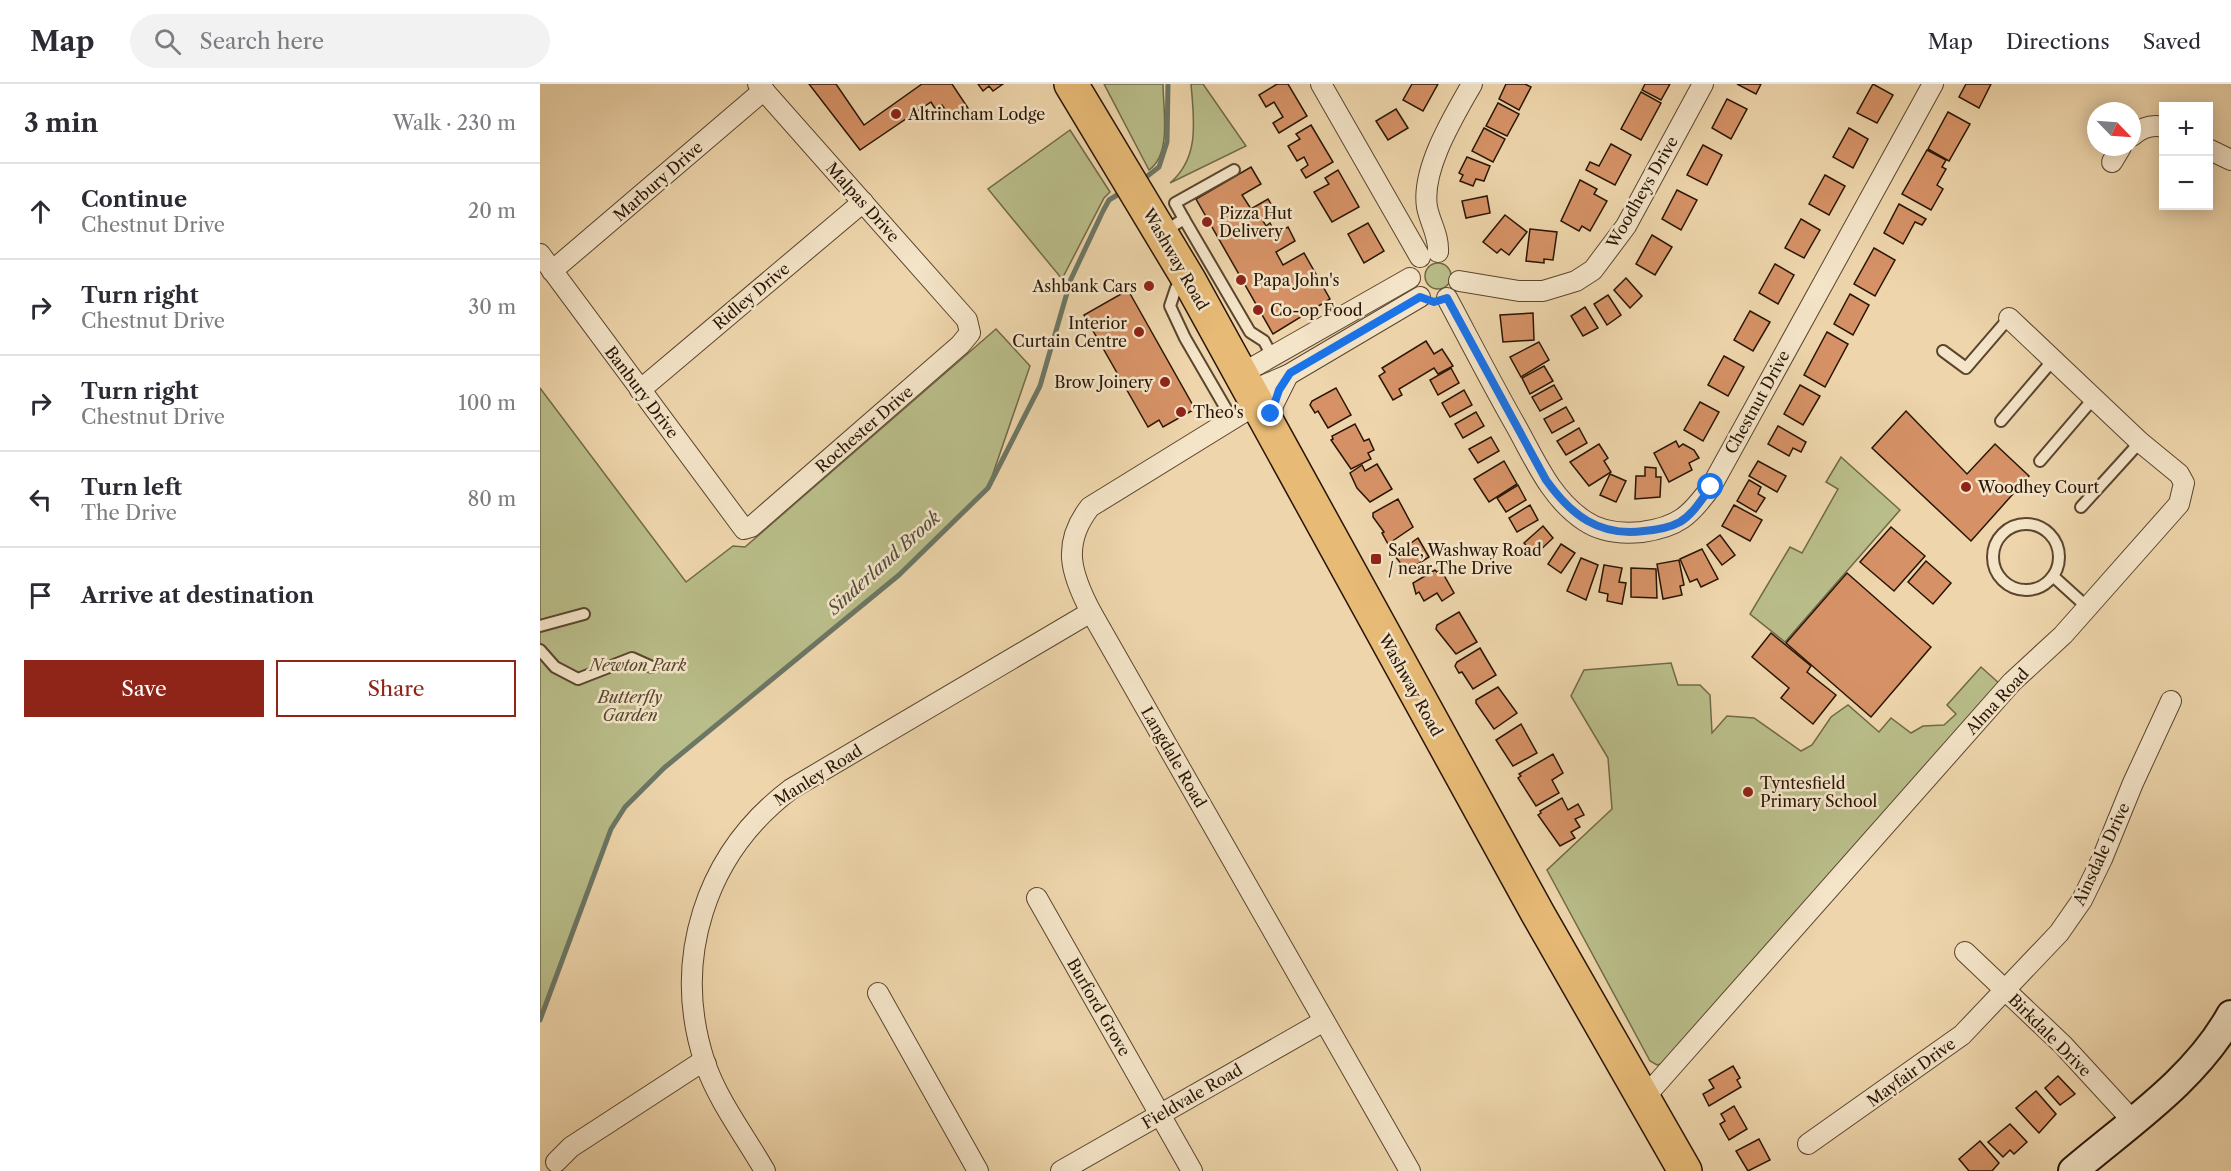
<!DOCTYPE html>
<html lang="en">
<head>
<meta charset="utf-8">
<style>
	:root { --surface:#fff; --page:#f2f2f3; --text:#2b2b33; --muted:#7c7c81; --line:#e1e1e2; --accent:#8f2418 }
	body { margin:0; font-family:"Libre Caslon Text",serif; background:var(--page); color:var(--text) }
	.controls { position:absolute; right:18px; top:18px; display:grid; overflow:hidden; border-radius:0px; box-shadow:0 3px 15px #0003 }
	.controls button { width:54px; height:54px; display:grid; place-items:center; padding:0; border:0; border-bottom:2px solid var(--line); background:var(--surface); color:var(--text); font:30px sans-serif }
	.compass { position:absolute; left:1547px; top:18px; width:54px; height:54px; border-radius:50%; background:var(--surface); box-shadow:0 3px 15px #0003; rotate:115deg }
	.stop { position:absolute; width:18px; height:18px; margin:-14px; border:4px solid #1a73e8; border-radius:50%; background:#fff }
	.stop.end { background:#1a73e8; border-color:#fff; box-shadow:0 2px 6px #0008 }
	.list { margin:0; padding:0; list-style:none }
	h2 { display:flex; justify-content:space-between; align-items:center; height:78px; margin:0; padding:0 24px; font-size:26px }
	h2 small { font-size:20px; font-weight:400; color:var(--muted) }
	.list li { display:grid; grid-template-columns:39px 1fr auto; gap:18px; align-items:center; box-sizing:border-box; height:96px; padding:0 24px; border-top:2px solid var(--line) }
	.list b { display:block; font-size:22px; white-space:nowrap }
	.list p { margin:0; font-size:20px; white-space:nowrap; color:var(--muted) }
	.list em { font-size:20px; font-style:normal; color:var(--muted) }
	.actions { display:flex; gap:12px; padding:18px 24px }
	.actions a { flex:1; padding:14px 0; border:2px solid var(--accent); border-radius:0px; text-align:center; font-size:21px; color:var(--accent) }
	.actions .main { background:var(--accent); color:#fff }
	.icon { flex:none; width:33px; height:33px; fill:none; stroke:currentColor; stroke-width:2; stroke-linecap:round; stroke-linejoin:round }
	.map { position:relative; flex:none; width:1691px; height:1087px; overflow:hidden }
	header { display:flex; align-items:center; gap:36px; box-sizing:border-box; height:84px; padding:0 30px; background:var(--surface); border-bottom:2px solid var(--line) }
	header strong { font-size:28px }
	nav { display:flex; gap:33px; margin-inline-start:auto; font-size:21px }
	.search { width:420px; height:54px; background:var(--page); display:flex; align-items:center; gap:15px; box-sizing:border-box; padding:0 21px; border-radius:33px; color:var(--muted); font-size:22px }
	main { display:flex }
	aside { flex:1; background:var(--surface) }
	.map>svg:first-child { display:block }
	.green { fill:#b9bd89; stroke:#706947; stroke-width:1.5 }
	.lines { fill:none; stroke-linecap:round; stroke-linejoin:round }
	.stream { stroke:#6c7765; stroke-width:5 }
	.building { fill:#d69266; stroke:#281505; stroke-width:1.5 }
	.lane-casing { stroke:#5a452e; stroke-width:14 }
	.street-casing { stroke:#5a452e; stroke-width:22 }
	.secondary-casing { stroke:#281505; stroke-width:32 }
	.highway-casing { stroke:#281505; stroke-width:36 }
	.lane { stroke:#f4e4c8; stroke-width:10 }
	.street { stroke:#f4e4c8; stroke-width:20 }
	.secondary { stroke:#f4e4c8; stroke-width:28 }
	.highway { stroke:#e7ba76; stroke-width:33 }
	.route { stroke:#1a73e8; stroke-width:8 }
	.poi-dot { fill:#8f2418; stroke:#f4e4c8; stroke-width:2 }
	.labels { text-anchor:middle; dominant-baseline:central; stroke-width:5; stroke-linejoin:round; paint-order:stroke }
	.poi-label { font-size:16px; fill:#281505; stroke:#f4e4c8; text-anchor:start }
	.street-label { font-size:16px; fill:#281505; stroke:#f4e4c8 }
	.park-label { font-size:16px; font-style:italic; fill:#54472d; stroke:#f4e4c8 }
	.water-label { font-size:18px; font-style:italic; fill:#504e3d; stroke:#f4e4c8 }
</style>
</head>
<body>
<header>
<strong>Map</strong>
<div class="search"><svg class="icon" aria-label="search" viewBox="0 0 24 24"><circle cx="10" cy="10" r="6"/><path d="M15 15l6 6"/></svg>Search here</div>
<nav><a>Map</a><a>Directions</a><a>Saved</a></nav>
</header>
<main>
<aside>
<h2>3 min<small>Walk · 230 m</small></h2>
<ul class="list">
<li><svg class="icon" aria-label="ahead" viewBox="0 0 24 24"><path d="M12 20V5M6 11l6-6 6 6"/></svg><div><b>Continue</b><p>Chestnut Drive</p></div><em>20 m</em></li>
<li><svg class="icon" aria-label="right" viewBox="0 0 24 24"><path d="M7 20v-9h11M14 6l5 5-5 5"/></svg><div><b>Turn right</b><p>Chestnut Drive</p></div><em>30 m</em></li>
<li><svg class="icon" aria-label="right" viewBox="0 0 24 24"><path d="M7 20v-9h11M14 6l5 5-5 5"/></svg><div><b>Turn right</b><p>Chestnut Drive</p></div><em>100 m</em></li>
<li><svg class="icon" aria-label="left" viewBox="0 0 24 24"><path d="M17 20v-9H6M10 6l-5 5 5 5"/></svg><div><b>Turn left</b><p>The Drive</p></div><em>80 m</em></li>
<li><svg class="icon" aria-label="arrive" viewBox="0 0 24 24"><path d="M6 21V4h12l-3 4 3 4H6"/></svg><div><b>Arrive at destination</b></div></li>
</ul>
<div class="actions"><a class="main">Save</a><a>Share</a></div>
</aside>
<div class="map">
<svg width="1691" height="1087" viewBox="0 0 1691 1087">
	<rect width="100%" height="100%" fill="#eed5ab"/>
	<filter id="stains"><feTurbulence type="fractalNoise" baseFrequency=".00333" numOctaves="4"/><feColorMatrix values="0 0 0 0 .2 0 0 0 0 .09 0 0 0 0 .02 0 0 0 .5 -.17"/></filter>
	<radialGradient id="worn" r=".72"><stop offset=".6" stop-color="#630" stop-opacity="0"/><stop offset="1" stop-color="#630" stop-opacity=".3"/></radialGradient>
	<!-- green -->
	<g class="green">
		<path d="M564,0H623C623,25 632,70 609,86Z"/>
		<path d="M651,0H663L706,62L630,99C660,74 654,36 651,0Z"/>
		<polygon points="530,46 570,108 564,114 522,195 448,105"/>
		<circle cx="898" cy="192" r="13"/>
		<polygon points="456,245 490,282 448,404 359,491 124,684 85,723 71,745 0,936 0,304 146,498 193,462 205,463"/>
		<polygon points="1301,373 1360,426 1245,558 1210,530 1250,463 1262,469 1298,405 1286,398"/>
		<polygon points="1131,579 1138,601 1160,601 1170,611 1172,649 1187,632 1214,634 1261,667 1272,661 1291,633 1308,621 1339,648 1351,634 1371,649 1383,642 1404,641 1416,630 1407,621 1441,583 1460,600 1124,979 1117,981 1110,977 1007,786 1072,725 1068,674 1031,612 1044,586"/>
	</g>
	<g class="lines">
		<!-- stream -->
		<g class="stream">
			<polyline points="601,97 619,83 627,58 628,0"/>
			<polyline points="0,936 71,745 85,723 124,684 359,491 448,404 500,302 531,195 563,127 569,116 582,108"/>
		</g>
	</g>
	<!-- building -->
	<g class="building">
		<polygon points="269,0 296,0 324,41 382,0 412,0 428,24 412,35 402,21 396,26 391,18 320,66"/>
		<polygon points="438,0 463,0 453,7 449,2 443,7"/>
		<polygon points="737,0 748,0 767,32 739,49 733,39 743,33 734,18 726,23 719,11"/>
		<polygon points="872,0 898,0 883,27 863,16"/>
		<polygon points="966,0 985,0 991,3 979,26 959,15"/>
		<polygon points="1105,0 1130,0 1121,16 1102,6"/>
		<polygon points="1197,0 1221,0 1216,10"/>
		<polygon points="1333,0 1353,11 1337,39 1317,29"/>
		<polygon points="1426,0 1451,0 1439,24 1419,13"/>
		<polygon points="1101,8 1121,19 1101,56 1081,45"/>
		<polygon points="1187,15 1207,25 1191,55 1172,44"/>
		<polygon points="958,19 979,30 967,52 946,42"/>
		<polygon points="856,25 868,44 848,56 836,37"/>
		<polygon points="1408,28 1430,40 1409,77 1388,65"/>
		<polygon points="771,41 793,78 766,94 761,86 768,81 764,73 757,77 748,62 760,55 756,50"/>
		<polygon points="944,44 965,55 953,78 932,67"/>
		<polygon points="1309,44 1328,55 1313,84 1293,73"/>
		<polygon points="1071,60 1091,71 1075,101 1046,86 1050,78 1059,82"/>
		<polygon points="1163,61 1182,71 1167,101 1147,91"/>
		<polygon points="1387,66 1406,76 1402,83 1406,85 1397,101 1403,105 1391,126 1362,110"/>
		<polygon points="927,73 950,82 944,97 936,95 933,102 920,97 923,91 919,89"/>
		<polygon points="711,83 721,100 702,111 711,125 728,115 733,123 728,126 731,131 722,135 726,142 730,139 736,150 748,143 755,157 736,168 743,181 764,169 790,215 733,250 656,115"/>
		<polygon points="798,86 819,123 792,138 774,108 789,100 785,94"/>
		<polygon points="1285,91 1305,102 1289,131 1269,120"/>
		<polygon points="1040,96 1057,105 1054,110 1067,117 1050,147 1042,142 1039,147 1021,137"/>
		<polygon points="1137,106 1157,116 1141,146 1122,135"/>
		<polygon points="947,112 950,129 926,134 922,117"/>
		<polygon points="1359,120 1386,135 1382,141 1375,138 1363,160 1344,149"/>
		<polygon points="965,131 987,148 969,171 961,165 957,169 943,158"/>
		<polygon points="1261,135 1280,146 1264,174 1245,164"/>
		<polygon points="828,139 844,167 824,179 808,150"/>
		<polygon points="990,145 1017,148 1013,176 1004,175 1004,179 986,177"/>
		<polygon points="1112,151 1132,163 1115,191 1096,180"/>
		<polygon points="1334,164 1355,176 1335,212 1314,200"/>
		<polygon points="1235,180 1254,191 1238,220 1219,209"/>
		<polygon points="1086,194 1102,212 1090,224 1074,206"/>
		<polygon points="588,206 655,325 623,343 619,336 608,343 544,231"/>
		<polygon points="1310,210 1329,221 1313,251 1294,240"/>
		<polygon points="1068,211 1081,231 1067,241 1054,220"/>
		<polygon points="1045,223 1058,244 1043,252 1031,232"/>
		<polygon points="1210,227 1230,238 1213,267 1194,256"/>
		<polygon points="993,229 994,256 963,258 960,231"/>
		<polygon points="1287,248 1308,260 1285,303 1264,291"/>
		<polygon points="886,257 894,270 902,265 913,282 898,290 894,284 859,305 862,311 853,316 839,292 845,288 842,284"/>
		<polygon points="999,258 1009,276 981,293 970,273"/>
		<polygon points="1184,272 1204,283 1188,312 1168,301"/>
		<polygon points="1004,282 1013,297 990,310 982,294"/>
		<polygon points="911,284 919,299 898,311 890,296"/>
		<polygon points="1014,301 1022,315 1000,327 992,313"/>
		<polygon points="1260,301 1280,312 1263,341 1244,330"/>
		<polygon points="796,304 811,331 788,344 778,327 775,329 770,321 772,317"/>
		<polygon points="924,306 932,321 910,333 902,319"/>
		<polygon points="1160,318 1179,328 1163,357 1144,346"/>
		<polygon points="1026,323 1034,337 1012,349 1004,335"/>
		<polygon points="1366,327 1427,390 1455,360 1489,392 1431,457 1332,364"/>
		<polygon points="936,328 944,342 923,354 915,340"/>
		<polygon points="815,340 824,357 829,355 834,366 828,369 831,375 811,385 791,356 793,355 792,352"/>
		<polygon points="1238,342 1266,358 1261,368 1253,364 1249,372 1228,360"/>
		<polygon points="1039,344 1047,359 1026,371 1017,357"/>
		<polygon points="951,353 959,367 938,379 929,365"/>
		<polygon points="1136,357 1139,363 1143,360 1154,366 1159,374 1149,379 1152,386 1129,398 1114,369"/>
		<polygon points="1059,360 1068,374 1064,377 1071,388 1049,402 1030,378"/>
		<polygon points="964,377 977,400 949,418 934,395"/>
		<polygon points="1218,377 1246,392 1237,408 1209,392"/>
		<polygon points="837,380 852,405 830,418 817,404 810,389 822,381 825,387"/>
		<polygon points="1105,383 1116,384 1116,393 1121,393 1120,413 1095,415 1096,392 1105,392"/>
		<polygon points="1070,390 1086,397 1076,418 1060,411"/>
		<polygon points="1209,396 1221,403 1218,410 1225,414 1216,428 1197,417"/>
		<polygon points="978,401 986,416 966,428 957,414"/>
		<polygon points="858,415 873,443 848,460 842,449 844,448 833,433 833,429"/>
		<polygon points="990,421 998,436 977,448 969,434"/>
		<polygon points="1194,421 1222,436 1210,457 1182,442"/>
		<polygon points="1003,442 1013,454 995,471 984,459"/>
		<polygon points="1351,443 1385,472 1354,507 1320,478"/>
		<polygon points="1180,451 1195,471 1182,481 1167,461"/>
		<polygon points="878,454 889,473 867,487 854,471"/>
		<polygon points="1021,460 1035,469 1021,489 1008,480"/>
		<polygon points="1162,465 1178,495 1161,503 1157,495 1150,498 1140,475"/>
		<polygon points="1041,474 1058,481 1046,516 1027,507"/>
		<polygon points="1139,476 1144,501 1140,502 1142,511 1123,515 1117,480"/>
		<polygon points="1386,477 1411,499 1393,520 1368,498"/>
		<polygon points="1064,481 1082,484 1079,498 1086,499 1082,520 1067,517 1068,510 1059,508"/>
		<polygon points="1091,484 1116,485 1117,514 1091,513"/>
		<polygon points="895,486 897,488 901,486 914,509 902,517 897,509 884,517 879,508 876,510 873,499"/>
		<polygon points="1307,489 1391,563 1331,633 1246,559"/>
		<polygon points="919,528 937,558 916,570 896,545 897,541"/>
		<polygon points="1231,549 1271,582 1267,588 1296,611 1273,640 1241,614 1249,604 1212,573"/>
		<polygon points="940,564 956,591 933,605 922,588 919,589 915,582 917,578"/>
		<polygon points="958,603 977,629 954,645 936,619 936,616"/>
		<polygon points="981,640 997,669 973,682 956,656"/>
		<polygon points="1013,670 1023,689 1012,696 1019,709 996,722 978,694 981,692 979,690"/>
		<polygon points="1022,714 1028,726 1038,720 1044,731 1035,735 1040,743 1031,748 1035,754 1020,762 998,731 1001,729 1000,727"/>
		<polygon points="1193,982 1200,994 1197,996 1201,1003 1169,1022 1163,1010 1174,1004 1169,996"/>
		<polygon points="1518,992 1535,1010 1520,1021 1505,1004"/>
		<polygon points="1496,1007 1516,1030 1499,1049 1476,1024"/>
		<polygon points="1194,1022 1207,1045 1189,1056 1180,1040 1185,1037 1181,1030"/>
		<polygon points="1470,1040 1487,1058 1474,1070 1470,1066 1463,1073 1448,1058"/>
		<polygon points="1219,1055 1230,1076 1208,1087 1196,1067"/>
		<polygon points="1440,1057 1459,1079 1452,1087 1429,1087 1419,1075"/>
	</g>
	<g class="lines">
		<defs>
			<g id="lane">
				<polyline points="644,135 635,119 694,86"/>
				<polyline points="625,147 644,135 710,248 724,257 733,274"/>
				<polyline points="646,198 636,204 630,222 645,254 692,335"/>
				<polyline points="1403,267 1426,284 1469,234"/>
				<polyline points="1461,337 1513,276"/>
				<polyline points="1500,377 1553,315"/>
				<polyline points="1541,423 1600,358"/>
				<circle cx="1486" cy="473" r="33"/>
				<polyline points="1514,493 1547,523"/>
				<polyline points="0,542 44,530"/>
				<polyline points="0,566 15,583 38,595 92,574 112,583"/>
			</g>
			<g id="street">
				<polyline points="781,0 880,173"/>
				<path d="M1592,52C1601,44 1612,40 1624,43"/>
				<polyline points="1668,65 1691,76"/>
				<polyline points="1572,78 1581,63"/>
				<path d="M898,168C899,151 890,139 887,123C881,85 914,32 932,0"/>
				<polyline points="0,170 204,445 211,443 420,261 430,249 427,236 218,0"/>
				<polyline points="12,187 224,6"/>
				<polyline points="919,197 979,207 1003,207 1036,197 1053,186 1086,142 1163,0"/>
				<path d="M907,214C930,257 952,300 976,342C995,376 1011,415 1045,437C1061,448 1082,450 1102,448C1138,443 1150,432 1171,403L1393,0"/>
				<polyline points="701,290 870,194"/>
				<polyline points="100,306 323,118"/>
				<polyline points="710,307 748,291 880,213"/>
				<path d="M717,320L550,423C521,460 531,490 551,528L870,1087"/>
				<polyline points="731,344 733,321 748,291"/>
				<polyline points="497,814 652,1087"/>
				<polyline points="1425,868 1523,961 1592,1036"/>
				<polyline points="338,909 438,1087"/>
				<polyline points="1104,1014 1472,598 1523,551 1639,420 1644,399 1639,390 1600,358 1469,234"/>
				<polyline points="1268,1060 1422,951 1519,849 1542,816 1562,775 1593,699 1631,617"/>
				<polyline points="16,1078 31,1063 157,981 166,980"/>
				<path d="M225,1087C205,1052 178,1017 165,979C131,876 165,770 251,705L551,528"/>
				<polyline points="521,1087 784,937"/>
			</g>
			<path id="secondary" d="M1533,1087C1588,1040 1655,996 1691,931"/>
			<polyline id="highway" points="531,0 649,196 998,830 1145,1087"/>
		</defs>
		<!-- lane casing -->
		<use href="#lane" class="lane-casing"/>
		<!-- street casing -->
		<use href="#street" class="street-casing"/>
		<!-- secondary casing -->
		<use href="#secondary" class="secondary-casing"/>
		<!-- highway casing -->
		<use href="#highway" class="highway-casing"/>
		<!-- lane -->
		<use href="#lane" class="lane"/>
		<!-- street -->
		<use href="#street" class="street"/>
		<!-- secondary -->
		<use href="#secondary" class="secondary"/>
		<!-- highway -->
		<use href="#highway" class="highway"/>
	</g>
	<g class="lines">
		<!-- route -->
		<path class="route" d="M731,330L739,306L750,289L880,213L894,218L907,214L1006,396C1031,431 1059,453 1104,447C1116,446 1129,444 1140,438C1153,430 1162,415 1171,403"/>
	</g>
	<!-- markers -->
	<g class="poi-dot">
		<circle cx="356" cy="30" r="6"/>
		<circle cx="667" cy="138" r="6"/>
		<circle cx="701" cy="196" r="6"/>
		<circle cx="609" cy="202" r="6"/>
		<circle cx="718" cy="226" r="6"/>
		<circle cx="599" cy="248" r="6"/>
		<circle cx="625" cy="298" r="6"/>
		<circle cx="641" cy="328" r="6"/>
		<circle cx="1426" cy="403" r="6"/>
		<rect x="830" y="469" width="12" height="12" rx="3"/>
		<circle cx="1208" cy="708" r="6"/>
	</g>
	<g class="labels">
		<!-- poi labels -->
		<g class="poi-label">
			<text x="368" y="30">Altrincham Lodge</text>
			<text x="679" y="129">Pizza Hut<tspan x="679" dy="18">Delivery</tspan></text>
			<text x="713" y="196">Papa John's</text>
			<text x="597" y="202" text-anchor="end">Ashbank Cars</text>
			<text x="730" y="226">Co-op Food</text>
			<text x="587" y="239" text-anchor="end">Interior<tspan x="587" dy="18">Curtain Centre</tspan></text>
			<text x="613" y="298" text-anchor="end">Brow Joinery</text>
			<text x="653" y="328">Theo's</text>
			<text x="1438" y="403">Woodhey Court</text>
			<text x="848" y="466">Sale, Washway Road<tspan x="848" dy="18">/ near The Drive</tspan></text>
			<text x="1220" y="699">Tyntesfield<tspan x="1220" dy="18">Primary School</tspan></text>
		</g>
		<!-- street labels -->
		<g class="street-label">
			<text transform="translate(118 97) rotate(-41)">Marbury Drive</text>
			<text transform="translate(1102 108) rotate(-60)">Woodheys Drive</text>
			<text transform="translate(323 118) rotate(48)">Malpas Drive</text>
			<text transform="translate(636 175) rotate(60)">Washway Road</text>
			<text transform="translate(211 212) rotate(-40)">Ridley Drive</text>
			<text transform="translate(102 308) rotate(53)">Banbury Drive</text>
			<text transform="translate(1217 318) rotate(-61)">Chestnut Drive</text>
			<text transform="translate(324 345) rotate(-41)">Rochester Drive</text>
			<text transform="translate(871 601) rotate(61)">Washway Road</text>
			<text transform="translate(1457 617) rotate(-47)">Alma Road</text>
			<text transform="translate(634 673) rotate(60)">Langdale Road</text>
			<text transform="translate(278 691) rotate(-32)">Manley Road</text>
			<text transform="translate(1561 770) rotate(-65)">Ainsdale Drive</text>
			<text transform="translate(559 923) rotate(60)">Burford Grove</text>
			<text transform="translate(1510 951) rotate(45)">Birkdale Drive</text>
			<text transform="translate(1371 988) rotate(-36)">Mayfair Drive</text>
			<text transform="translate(652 1012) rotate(-30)">Fieldvale Road</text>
		</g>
		<!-- park labels -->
		<g class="park-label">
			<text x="98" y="581">Newton Park</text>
			<text x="90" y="613">Butterfly<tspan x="90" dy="18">Garden</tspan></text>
		</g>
		<!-- water labels -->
		<g class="water-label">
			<text transform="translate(344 479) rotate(-42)">Sinderland Brook</text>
		</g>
	</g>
	<rect width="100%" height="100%" filter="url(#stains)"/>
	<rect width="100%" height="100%" fill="url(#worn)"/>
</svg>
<div class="controls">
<button>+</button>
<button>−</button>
</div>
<svg class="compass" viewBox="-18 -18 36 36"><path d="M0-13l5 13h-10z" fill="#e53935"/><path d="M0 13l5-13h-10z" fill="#7c7c81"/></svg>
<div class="stop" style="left:1171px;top:403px"></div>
<div class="stop end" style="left:731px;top:330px"></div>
</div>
</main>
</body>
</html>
